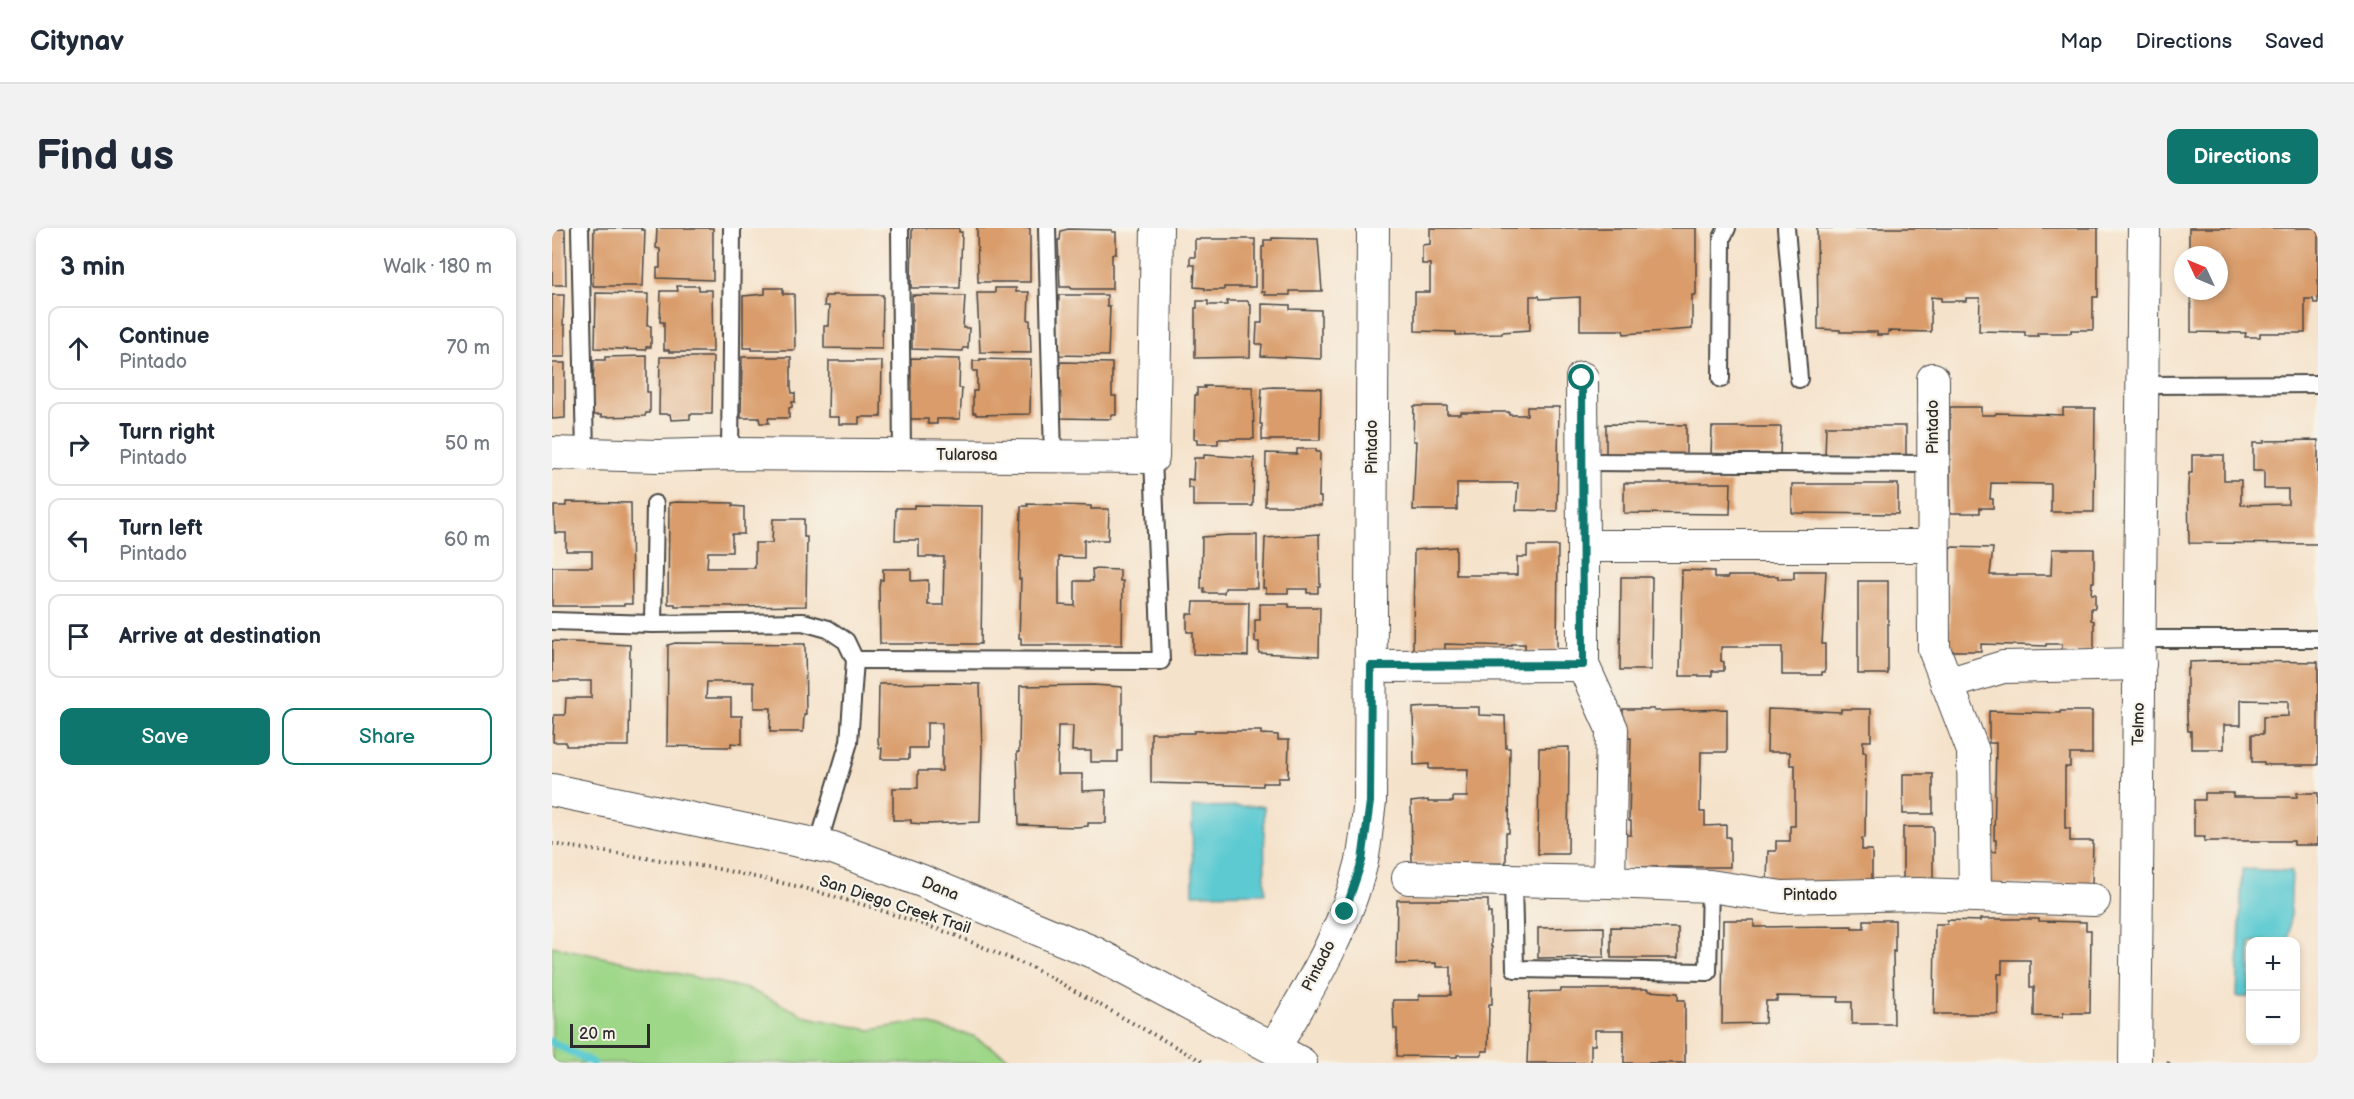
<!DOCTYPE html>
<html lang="en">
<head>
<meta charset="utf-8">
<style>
	:root { --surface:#fff; --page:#f2f2f3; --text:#1f2937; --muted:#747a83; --line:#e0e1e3; --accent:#0f766e }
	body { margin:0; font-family:"Balsamiq Sans",sans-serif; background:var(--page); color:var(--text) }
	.controls { position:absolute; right:18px; bottom:18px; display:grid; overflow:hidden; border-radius:12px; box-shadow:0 3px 9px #0003 }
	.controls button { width:54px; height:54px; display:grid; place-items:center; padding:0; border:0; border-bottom:2px solid var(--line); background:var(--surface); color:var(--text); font:30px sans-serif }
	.compass { position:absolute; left:1622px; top:18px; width:54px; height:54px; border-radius:50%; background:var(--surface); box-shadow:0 3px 9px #0003; rotate:314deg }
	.scale { position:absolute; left:18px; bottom:15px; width:80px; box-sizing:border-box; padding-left:6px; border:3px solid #2b2b2b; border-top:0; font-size:16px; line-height:21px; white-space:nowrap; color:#2b2b2b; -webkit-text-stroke:4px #f7f3e8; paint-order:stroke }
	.stop { position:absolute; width:18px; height:18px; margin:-14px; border:4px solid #0f766e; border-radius:50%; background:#fff }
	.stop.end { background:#0f766e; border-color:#fff; box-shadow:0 2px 6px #0008 }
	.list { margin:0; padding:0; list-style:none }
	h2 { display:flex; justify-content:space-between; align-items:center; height:78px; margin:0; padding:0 24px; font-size:26px }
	h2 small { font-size:20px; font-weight:400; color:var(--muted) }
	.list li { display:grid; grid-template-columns:39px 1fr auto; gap:18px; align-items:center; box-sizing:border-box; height:84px; margin:0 12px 12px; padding:0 12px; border:2px solid var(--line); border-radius:12px }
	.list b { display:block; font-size:22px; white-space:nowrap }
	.list p { margin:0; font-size:20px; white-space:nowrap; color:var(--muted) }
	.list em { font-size:20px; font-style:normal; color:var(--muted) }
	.actions { display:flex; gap:12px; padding:18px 24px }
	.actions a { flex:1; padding:14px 0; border:2px solid var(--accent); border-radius:12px; text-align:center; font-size:21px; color:var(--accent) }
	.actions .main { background:var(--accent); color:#fff }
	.icon { flex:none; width:33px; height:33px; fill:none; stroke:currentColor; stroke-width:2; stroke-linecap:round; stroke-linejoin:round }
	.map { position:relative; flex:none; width:1766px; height:835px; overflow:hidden; border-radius:12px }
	header { display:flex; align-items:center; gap:36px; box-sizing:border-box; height:84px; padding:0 30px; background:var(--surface); border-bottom:2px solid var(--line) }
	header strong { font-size:28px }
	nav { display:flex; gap:33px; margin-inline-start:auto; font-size:21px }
	.intro { display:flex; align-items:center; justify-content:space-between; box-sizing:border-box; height:144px; padding:0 36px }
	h1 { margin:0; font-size:42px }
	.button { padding:15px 27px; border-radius:12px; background:var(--accent); color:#fff; font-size:21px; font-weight:700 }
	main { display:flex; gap:36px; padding:0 36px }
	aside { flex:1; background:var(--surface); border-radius:12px; box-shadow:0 3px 9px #0003 }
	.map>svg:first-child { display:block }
	.green { fill:#9fd789; stroke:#65815a; stroke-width:1.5 }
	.water { fill:#5dcad2; stroke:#447a7e; stroke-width:1.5 }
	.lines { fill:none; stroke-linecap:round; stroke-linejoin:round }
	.stream { stroke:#5dcad2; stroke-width:8 }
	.building { fill:#d99c6a }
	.lane-casing { stroke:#494643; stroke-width:20 }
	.street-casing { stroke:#494643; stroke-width:34 }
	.path { stroke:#494643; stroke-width:4; stroke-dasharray:1.5 4.5; stroke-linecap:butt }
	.lane { stroke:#fff; stroke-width:16 }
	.street { stroke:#fff; stroke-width:32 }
	.route { stroke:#0f766e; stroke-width:8 }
	.labels { text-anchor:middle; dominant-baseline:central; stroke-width:4.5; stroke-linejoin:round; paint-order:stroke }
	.street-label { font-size:16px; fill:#2b2b2b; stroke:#f7f3e8 }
</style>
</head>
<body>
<header>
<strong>Citynav</strong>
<nav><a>Map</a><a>Directions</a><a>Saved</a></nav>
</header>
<div class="intro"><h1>Find us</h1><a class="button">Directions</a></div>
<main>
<aside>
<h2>3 min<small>Walk · 180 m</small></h2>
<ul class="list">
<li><svg class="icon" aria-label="ahead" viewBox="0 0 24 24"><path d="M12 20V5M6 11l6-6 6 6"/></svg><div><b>Continue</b><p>Pintado</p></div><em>70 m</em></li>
<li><svg class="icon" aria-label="right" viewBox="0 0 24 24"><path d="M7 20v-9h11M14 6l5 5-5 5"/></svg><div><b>Turn right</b><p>Pintado</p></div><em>50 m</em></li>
<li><svg class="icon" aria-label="left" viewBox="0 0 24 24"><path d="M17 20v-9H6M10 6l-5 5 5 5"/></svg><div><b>Turn left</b><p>Pintado</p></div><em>60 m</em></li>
<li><svg class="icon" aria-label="arrive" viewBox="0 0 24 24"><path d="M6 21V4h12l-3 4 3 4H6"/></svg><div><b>Arrive at destination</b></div></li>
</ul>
<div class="actions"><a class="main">Save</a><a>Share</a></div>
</aside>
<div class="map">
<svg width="1766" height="835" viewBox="0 0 1766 835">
	<rect width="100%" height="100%" fill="#f7f3e8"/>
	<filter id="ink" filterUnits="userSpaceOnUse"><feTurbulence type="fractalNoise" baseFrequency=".0167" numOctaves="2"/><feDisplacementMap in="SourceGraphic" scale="12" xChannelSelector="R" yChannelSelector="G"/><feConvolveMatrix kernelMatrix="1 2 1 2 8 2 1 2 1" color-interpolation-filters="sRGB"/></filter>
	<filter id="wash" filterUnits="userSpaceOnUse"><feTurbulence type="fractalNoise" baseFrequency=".008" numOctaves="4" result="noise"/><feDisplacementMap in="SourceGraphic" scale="24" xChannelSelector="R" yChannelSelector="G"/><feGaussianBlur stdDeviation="1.35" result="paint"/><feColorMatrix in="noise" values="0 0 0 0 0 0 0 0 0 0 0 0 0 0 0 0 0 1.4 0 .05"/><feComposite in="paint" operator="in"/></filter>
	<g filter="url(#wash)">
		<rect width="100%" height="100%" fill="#f5e2ca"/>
		<!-- green -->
		<polygon class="green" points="0,718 196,761 256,789 318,802 367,794 421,808 465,835 0,835"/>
		<!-- water -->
		<g class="water">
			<polygon points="712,578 713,665 641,666 640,579"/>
			<polygon points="1690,641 1740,643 1737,713 1698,714 1698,769 1685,769"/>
		</g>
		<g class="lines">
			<!-- stream -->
			<polyline class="stream" points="0,814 41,835"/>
		</g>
		<g id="blocks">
			<!-- building -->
			<g class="building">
				<polygon points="42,0 90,0 89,2 93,2 91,58 41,58"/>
				<polygon points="105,0 161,0 161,52 105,50 105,40 108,40 108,21 104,20"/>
				<polygon points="360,0 407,0 407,4 410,4 408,60 359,60"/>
				<polygon points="425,0 478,0 478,54 426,54"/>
				<polygon points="878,0 1144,0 1144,67 1140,67 1140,101 1072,106 1071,102 1028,102 1028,69 988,71 987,68 978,68 978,102 950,104 950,106 904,107 904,104 863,103 863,64 878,64 878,36 870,36 870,17 878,16"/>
				<polygon points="1265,0 1546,0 1546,69 1541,69 1541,102 1519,102 1519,105 1485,105 1486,108 1473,108 1473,104 1427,103 1428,70 1414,70 1414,73 1389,73 1389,70 1379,69 1379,104 1336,103 1336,107 1325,107 1325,104 1288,104 1288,102 1266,101"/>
				<polygon points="1637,0 1766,0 1766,75 1762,75 1761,71 1753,71 1753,105 1708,105 1708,109 1693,109 1694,105 1639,104 1639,66 1636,66 1636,63 1667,63 1667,27 1637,27"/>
				<polygon points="13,1 14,57 0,57 0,2"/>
				<polygon points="516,1 560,2 560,4 564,4 564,26 560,26 560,61 519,61 519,59 508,59 506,12 508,12 509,3"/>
				<polygon points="720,10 766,11 770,63 738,63 738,67 713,67 713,64 710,64 710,19 712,19 712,12 720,12"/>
				<polygon points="643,11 703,11 703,59 672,59 672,62 653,62 653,60 642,59 643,37 638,37 638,29 643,29"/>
				<polygon points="125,58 147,58 147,62 160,62 161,124 117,124 117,122 112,122 112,94 108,94 109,63 126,63"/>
				<polygon points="213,60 231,60 231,66 242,66 243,122 200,122 200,120 191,120 191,68 213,66"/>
				<polygon points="443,60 464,60 464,64 477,64 476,92 478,92 479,125 428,124 425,65 443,65"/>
				<polygon points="44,65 96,66 95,98 99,98 99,119 94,119 94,122 43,120"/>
				<polygon points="0,67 12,67 11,97 13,97 13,129 0,129"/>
				<polygon points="280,67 331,67 330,121 272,120 272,98 276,98 277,78 272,78 273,68 280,68"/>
				<polygon points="360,67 413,68 411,100 417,100 416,120 411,120 411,123 360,121"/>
				<polygon points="507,67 555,67 555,78 558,78 556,128 506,127"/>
				<polygon points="645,73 656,73 656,77 675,77 675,73 696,73 697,77 699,77 698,129 643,130 643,80 645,80"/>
				<polygon points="710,76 738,77 738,81 769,82 769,131 709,128 710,116 704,116 705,95 710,95"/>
				<polygon points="95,128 95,164 98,164 98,185 94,185 93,188 49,189 49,187 41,187 39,160 41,160 42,132 53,132 53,129"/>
				<polygon points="108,129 161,129 160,186 138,186 138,191 119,192 118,186 107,186"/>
				<polygon points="190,129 239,129 239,159 240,165 243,165 243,174 240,174 240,179 237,180 237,190 216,190 217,195 208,195 207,190 189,190"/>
				<polygon points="359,130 408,131 407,160 410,160 408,191 385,191 385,196 376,196 376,191 358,191"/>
				<polygon points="428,131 479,132 478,186 424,187 424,185 421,185 421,163 425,163 425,143 421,143 421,133 428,133"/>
				<polygon points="277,133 330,133 329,189 307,189 307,196 287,196 287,189 276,189"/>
				<polygon points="508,134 560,135 560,168 564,168 564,187 559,187 559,191 507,190"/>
				<polygon points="0,135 13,135 13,190 0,191"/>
				<polygon points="652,158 701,159 702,211 666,211 666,216 645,216 645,211 642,211 643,167 645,167 645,160 653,160"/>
				<polygon points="721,159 769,160 768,212 710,212 710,196 708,196 710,160"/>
				<polygon points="862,178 895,178 895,186 909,186 909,184 957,184 957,187 975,187 975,179 1007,179 1005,283 964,282 966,255 905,255 905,282 861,282 864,213 861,213"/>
				<polygon points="1398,179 1429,179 1429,187 1443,187 1444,185 1511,187 1511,180 1543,180 1542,284 1499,284 1499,256 1439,255 1438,271 1441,271 1441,280 1428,280 1428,285 1398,285"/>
				<polygon points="1054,196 1134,197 1134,227 1054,226"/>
				<polygon points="1274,198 1354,198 1354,228 1273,229"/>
				<polygon points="1160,199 1229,199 1228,227 1159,227"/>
				<polygon points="1766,212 1766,316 1637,315 1636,259 1637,245 1640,245 1640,227 1672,227 1672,252 1689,252 1689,277 1736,276 1736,261 1712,261 1712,243 1701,243 1701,215 1712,215 1712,213"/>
				<polygon points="745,221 764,221 764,224 768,224 767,269 769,269 769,278 713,278 714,225 745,226"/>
				<polygon points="652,227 702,230 701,278 641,278 641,260 636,260 636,251 641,252 642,230 652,230"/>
				<polygon points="1072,255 1179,255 1178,286 1072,285"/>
				<polygon points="1240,256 1346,256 1346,286 1240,285"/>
				<polygon points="14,274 79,275 80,376 72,376 72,378 0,378 0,339 40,339 40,323 14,323 14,305 3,305 2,278 14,278"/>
				<polygon points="124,274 181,275 181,278 192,279 192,306 180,306 180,324 156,324 155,340 203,340 203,315 220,315 221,291 252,291 252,309 255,309 254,378 182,379 181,378 123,378 123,376 116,376 117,275"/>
				<polygon points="475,276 539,278 539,281 557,281 556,312 532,312 532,330 507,329 507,377 523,378 523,353 541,353 540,341 568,342 568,353 571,353 570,417 469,417 469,410 467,410 469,351 467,351 469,278 476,278"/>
				<polygon points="362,277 431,278 429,416 328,416 327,360 328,352 331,352 331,341 359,341 359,353 376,352 376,377 391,377 392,329 367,329 367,312 343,312 344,280 362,280"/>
				<polygon points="767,306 768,358 766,358 766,365 755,365 755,361 736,361 736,365 714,365 714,360 711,360 713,310"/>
				<polygon points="677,307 705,307 705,360 673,360 672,365 652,365 652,360 649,361 650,309"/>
				<polygon points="975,318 1006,318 1005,424 973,424 973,416 960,416 960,418 893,416 893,424 861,423 862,322 904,319 904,347 965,347 965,329 975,329"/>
				<polygon points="1398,319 1441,320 1438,347 1499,347 1500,321 1542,321 1542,354 1540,354 1539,366 1543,366 1543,380 1539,380 1539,392 1542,393 1542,424 1510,424 1510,416 1494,416 1494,418 1429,416 1429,423 1397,423"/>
				<polygon points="1130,342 1162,343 1162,350 1176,350 1176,348 1226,348 1226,351 1242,351 1242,343 1274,343 1270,416 1273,416 1273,444 1270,444 1270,447 1230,447 1230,419 1169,419 1169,433 1172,434 1172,443 1160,443 1160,448 1128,448"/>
				<polygon points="1069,349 1100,349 1099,442 1068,442"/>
				<rect x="1306" y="353" width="30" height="93"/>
				<polygon points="642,374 697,374 696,428 641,426 641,404 635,404 635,386 641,386"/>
				<polygon points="708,376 737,376 737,379 768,379 767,428 707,425 707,414 703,414 703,392 708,392"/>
				<polygon points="0,413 78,417 77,518 14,518 14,514 1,514 2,487 13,487 14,470 39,470 39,453 0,453"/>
				<polygon points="123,415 253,416 254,487 252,487 251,504 218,504 219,480 202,480 202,454 155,454 154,470 179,470 179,488 190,488 190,516 179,515 179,519 171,519 115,518 116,417"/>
				<polygon points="1663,433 1766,434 1766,537 1719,537 1712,536 1712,534 1700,534 1700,506 1711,506 1711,489 1736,488 1736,473 1689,472 1689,497 1672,497 1672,521 1639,521 1639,503 1636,503 1635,490 1635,441 1637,441 1637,434"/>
				<polygon points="402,455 428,456 430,522 428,594 372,596 359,595 359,592 341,592 341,560 366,560 366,543 390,543 390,495 375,495 375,520 357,520 357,531 329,531 330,520 327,520 326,512 327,456"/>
				<polygon points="542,457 570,459 570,523 566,523 566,534 539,534 539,523 520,523 521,498 506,498 505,546 530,546 530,563 554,562 554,595 536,595 536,598 523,599 467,597 465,524 467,524 468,458"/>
				<polygon points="878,479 927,479 927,487 953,488 954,520 958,520 957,605 954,605 954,635 860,636 859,574 876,572 876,574 901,574 901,569 915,569 916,541 877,541 877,536 862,537 861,480"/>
				<polygon points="1071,481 1102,481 1102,483 1175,481 1175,524 1149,524 1148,584 1153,584 1153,598 1174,597 1174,609 1178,609 1178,639 1072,639 1072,607 1079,607 1079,593 1077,593 1079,510 1071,510"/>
				<polygon points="1216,481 1289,484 1289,481 1319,481 1319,513 1311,513 1311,524 1314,524 1313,610 1310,610 1310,622 1320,622 1320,654 1215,654 1216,623 1224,623 1224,613 1238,613 1238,598 1243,598 1243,537 1238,537 1238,524 1215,524"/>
				<polygon points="1437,483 1508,485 1508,483 1540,483 1540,526 1518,526 1518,539 1513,539 1513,600 1518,600 1518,613 1541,613 1540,656 1437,656 1437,623 1444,624 1444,612 1442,612 1444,515 1437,515"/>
				<polygon points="642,503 709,503 709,506 726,507 726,512 737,512 736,550 726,550 726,555 711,555 711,558 599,555 599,505 642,505"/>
				<polygon points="1017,519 1016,626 986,626 987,520"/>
				<rect x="1351" y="546" width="30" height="40"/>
				<polygon points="1653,565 1681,565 1681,569 1745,569 1745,565 1766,565 1766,617 1742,617 1742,613 1652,613 1653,609 1642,609 1642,572 1653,572"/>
				<rect x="1351" y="599" width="30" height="54"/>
				<polygon points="845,672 936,672 936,685 939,685 939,719 940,719 940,776 937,776 936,823 930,823 930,827 905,827 905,829 845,828 845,801 842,801 841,772 867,772 867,767 899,767 899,739 884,739 884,735 844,736"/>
				<polygon points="1428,691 1487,691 1487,693 1534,694 1534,702 1539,702 1538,785 1511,785 1511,789 1482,788 1482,759 1478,759 1478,732 1450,732 1450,746 1446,746 1446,786 1382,786 1383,696 1395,696 1395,692 1428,693"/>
				<polygon points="1171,692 1202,692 1202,699 1300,698 1300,700 1312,700 1312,692 1343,692 1343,724 1341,723 1342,796 1300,796 1300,774 1286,774 1287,769 1225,768 1225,773 1214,773 1213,795 1170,796"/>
				<polygon points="1052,699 1052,729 986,730 986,700"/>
				<polygon points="1059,699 1126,700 1126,730 1059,730"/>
				<polygon points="1009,761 1096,761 1096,763 1126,765 1126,772 1133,772 1133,835 1072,835 1072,802 1043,802 1043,817 1039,817 1039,835 975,835 978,764 1009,763"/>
			</g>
		</g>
	</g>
	<g filter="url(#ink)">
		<use href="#blocks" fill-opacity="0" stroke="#494643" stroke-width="1.5"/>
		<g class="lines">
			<defs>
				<g id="lane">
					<polyline points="28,0 33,225"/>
					<polyline points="348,0 350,227"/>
					<polyline points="495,0 501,228"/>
					<polyline points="1234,0 1247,151"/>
					<polyline points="1169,151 1170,10 1175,0"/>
					<polyline points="1590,157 1766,156"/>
					<polyline points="178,226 180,0"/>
					<polyline points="1031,234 1381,236"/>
					<polyline points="103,276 101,396 251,394 276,401 294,413 303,432 297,514 266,617"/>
					<polyline points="0,393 101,396"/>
					<polyline points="1587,411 1766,411"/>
					<polyline points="303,432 609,433 601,229"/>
					<polyline points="961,653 963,741 1156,744 1158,658"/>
				</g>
				<g id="street">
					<polyline points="1030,150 1031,318"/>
					<polyline points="0,225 106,228 178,226 601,229 605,0"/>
					<polyline points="1381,318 1031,318 1031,437 1060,501 1057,654 1158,658 1230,669 1367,666 1423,668 1421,523 1382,421 1381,151"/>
					<polyline points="819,438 1031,437"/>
					<polyline points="1395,456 1451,439 1588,436"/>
					<polyline points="0,562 281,620 370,653 543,725 749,835"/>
					<polyline points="856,650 1057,654"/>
					<polyline points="1423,668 1542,672"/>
					<path d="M723,819C757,760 794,701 810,633C814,614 815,594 818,574L821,0"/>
					<polyline points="1583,835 1592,0"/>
				</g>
			</defs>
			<!-- lane casing -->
			<use href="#lane" class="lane-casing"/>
			<!-- street casing -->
			<use href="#street" class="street-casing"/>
			<!-- path -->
			<g class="path">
				<polyline points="0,616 162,640 248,659 319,679 400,706 481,740 653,835"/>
				<polyline points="1616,835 1617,832"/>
			</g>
			<!-- lane -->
			<use href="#lane" class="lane"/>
			<!-- street -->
			<use href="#street" class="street"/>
		</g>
	</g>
	<g class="lines" filter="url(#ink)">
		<!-- route -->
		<polyline class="route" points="793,684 810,633 818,574 819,438 1031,437 1030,150"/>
	</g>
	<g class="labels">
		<!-- street labels -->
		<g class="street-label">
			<text transform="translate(1381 199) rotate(-90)">Pintado</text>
			<text transform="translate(820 219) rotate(-90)">Pintado</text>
			<text x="415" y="227">Tularosa</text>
			<text transform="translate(1587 496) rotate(-89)">Telmo</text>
			<text transform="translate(388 661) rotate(22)">Dana</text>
			<text x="1258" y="667">Pintado</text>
			<text transform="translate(343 677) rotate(18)">San Diego Creek Trail</text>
			<text transform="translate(767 738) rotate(-63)">Pintado</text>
		</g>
	</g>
</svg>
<div class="controls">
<button>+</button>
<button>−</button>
</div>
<svg class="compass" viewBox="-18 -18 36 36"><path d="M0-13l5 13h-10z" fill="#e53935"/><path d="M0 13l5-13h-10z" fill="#747a83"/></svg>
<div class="scale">20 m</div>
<div class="stop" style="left:1030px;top:150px"></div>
<div class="stop end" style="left:793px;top:684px"></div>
</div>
</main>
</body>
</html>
